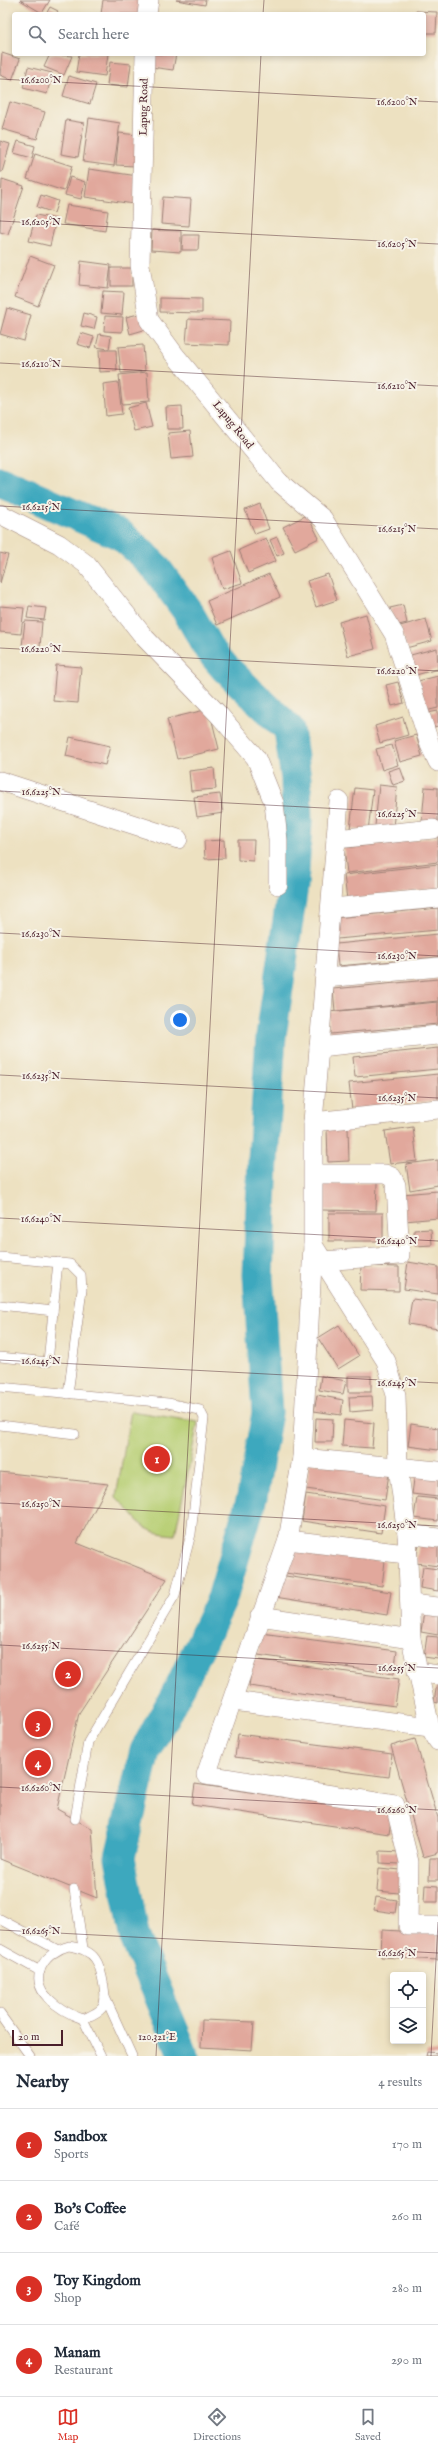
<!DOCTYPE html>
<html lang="en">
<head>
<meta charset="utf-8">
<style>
	:root { --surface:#fff; --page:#f6f6f7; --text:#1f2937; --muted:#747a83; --line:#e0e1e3; --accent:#d93025 }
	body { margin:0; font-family:"IM FELL English",serif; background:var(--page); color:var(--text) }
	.controls { position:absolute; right:12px; bottom:12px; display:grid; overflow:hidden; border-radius:4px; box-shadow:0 2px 6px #0003 }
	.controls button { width:36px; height:36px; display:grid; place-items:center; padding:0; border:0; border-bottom:1px solid var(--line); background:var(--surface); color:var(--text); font:20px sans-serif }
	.scale { position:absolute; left:12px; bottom:10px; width:51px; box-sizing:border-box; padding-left:4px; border:2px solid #4a1f2b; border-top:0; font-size:11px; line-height:14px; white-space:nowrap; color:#4a1f2b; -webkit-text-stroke:3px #f7f3e8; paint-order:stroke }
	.you { position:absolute; left:180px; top:1020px; width:14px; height:14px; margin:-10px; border:3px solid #fff; border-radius:50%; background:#1a73e8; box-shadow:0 0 0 6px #1a73e833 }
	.badge { display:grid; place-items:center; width:26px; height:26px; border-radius:50%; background:var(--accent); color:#fff; font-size:13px; font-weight:700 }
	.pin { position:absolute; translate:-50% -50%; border:2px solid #fff; box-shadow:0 1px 4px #0006 }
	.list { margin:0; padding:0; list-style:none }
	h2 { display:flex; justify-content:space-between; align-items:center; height:52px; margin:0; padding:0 16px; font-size:17px }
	h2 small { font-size:13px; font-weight:400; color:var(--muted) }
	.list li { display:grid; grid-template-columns:26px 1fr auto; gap:12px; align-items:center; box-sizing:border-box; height:72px; padding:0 16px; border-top:1px solid var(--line) }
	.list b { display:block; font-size:15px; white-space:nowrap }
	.list p { margin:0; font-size:13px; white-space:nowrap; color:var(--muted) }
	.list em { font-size:13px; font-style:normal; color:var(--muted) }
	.icon { flex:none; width:22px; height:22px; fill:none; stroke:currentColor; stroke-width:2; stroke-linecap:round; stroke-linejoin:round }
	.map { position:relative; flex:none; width:438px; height:2056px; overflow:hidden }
	.search { position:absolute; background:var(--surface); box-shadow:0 2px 6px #0003; left:12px; right:12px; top:12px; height:44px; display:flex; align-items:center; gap:10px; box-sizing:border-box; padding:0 14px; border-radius:4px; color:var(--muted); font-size:15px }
	.sheet { height:340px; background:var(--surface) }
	nav { display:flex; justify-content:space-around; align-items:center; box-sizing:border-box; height:56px; border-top:1px solid var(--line); background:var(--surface); font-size:11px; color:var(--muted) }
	nav a { display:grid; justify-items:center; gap:2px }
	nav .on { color:var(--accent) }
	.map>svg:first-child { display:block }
	.green { fill:#b8cf74; stroke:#817750 }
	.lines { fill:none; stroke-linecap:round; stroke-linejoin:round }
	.river { stroke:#3ea8be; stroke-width:31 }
	.building { fill:#e1a89c }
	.lane-casing { stroke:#9c8076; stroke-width:10 }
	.street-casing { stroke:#9c8076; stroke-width:20 }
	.lane { stroke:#fff; stroke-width:9 }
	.street { stroke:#fff; stroke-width:19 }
	.ticks { fill:none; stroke:#4a1f2b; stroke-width:1; stroke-opacity:0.45 }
	.labels { text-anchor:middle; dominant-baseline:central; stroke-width:4; stroke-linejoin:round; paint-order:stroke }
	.street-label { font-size:11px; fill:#4a1f2b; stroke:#f7f3e8 }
	.ticks-label { font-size:10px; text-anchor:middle; fill:#4a1f2b; stroke:#f7f3e8; stroke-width:4; stroke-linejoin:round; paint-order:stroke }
</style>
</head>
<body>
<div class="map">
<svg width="438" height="2056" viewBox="0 0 438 2056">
	<rect width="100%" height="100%" fill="#f7f3e8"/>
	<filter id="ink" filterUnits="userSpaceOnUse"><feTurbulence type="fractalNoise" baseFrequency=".025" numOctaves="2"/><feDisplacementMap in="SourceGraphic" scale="8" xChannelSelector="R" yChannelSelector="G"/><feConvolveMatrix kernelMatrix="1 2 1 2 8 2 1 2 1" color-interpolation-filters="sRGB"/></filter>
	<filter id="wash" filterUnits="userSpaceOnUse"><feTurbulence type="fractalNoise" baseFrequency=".012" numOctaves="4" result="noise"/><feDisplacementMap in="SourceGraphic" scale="16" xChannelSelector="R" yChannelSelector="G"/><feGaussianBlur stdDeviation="0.9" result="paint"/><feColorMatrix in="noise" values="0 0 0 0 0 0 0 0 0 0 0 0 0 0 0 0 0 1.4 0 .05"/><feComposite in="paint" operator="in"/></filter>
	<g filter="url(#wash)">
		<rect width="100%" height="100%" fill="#ede1c1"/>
		<!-- green -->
		<path class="green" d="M131,1411L198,1422L175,1535C136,1532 142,1521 116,1497Z"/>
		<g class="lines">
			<!-- river -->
			<polyline class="river" points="0,482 121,535 138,550 156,568 188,612 209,649 225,668 289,729 296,779 297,823 293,886 271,1036 263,1160 258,1275 267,1413 252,1497 222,1599 181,1685 145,1751 120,1857 134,1935 184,2056"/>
		</g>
		<g id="blocks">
			<!-- building -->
			<g class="building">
				<polygon points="20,0 50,0 42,13"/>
				<polygon points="103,0 142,0 140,14 101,14"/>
				<polygon points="176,0 206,0 205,5"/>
				<polygon points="50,7 58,11 56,14 46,14"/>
				<polygon points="416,11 437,12 436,33 424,33 424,14 415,14"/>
				<polygon points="2,53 20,59 12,80 0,75"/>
				<polygon points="50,54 72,56 64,75 44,67"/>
				<polygon points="79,54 108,54 105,76 76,72"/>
				<polygon points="153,54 176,54 173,70 151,67"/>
				<polygon points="110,62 131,64 128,87 107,85"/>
				<polygon points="28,67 52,73 47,94 23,88"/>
				<polygon points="69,76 96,84 90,104 63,96"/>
				<polygon points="10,102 45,112 37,139 2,129"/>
				<polygon points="89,118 120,123 114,166 83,162"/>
				<polygon points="66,120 84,123 78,157 61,154"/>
				<polygon points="119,133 138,135 135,166 116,165"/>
				<polygon points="0,141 10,144 2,172 0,172"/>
				<polygon points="18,141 35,146 32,158 14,153"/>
				<polygon points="35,154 72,166 64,191 27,179"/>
				<polygon points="89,169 138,176 134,204 85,197"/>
				<polygon points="70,177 85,182 81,199 65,195"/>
				<polygon points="2,179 24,186 8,234 0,232"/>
				<polygon points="41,195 58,201 54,213 37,207"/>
				<polygon points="163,197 191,199 189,226 161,224"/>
				<polygon points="67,205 108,211 105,231 63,224"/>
				<polygon points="36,215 56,219 50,246 29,241"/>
				<polygon points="152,230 181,231 181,252 151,250"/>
				<polygon points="183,235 199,235 198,250 182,250"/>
				<polygon points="30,256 54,265 38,306 15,297"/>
				<polygon points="81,261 111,265 108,288 79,285"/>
				<rect x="111" y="268" width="21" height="18"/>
				<polygon points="103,291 124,292 122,315 101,313"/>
				<polygon points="160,298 202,299 202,313 160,312"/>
				<polygon points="7,308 31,315 24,341 0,334"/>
				<polygon points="84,313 97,317 94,329 81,326"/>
				<polygon points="143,313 147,329 130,334 126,317"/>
				<polygon points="105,316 123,317 122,332 104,331"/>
				<polygon points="188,319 230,321 229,345 186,343"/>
				<polygon points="81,333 94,337 90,348 77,344"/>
				<polygon points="99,334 111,336 109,349 96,347"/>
				<polygon points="143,345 145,371 121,373 118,347"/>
				<polygon points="99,350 116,350 117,371 100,372"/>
				<polygon points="147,372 149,402 122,404 119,375"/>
				<polygon points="118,382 122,414 106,416 103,384"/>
				<polygon points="146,403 152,427 134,431 128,408"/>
				<polygon points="182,406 183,429 167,429 166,407"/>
				<polygon points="190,431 193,457 171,459 168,433"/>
				<polygon points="260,504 269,529 255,534 245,510"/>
				<polygon points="307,515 319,538 295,550 283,527"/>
				<polygon points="277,537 284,553 277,556 270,540"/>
				<polygon points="266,538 276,561 248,573 239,550"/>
				<polygon points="231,551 242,583 222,589 212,558"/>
				<polygon points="0,553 8,555 0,583"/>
				<polygon points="269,574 280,597 217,625 207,601"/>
				<polygon points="328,574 337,600 316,607 307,581"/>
				<polygon points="403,605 407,623 394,626 390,608"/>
				<polygon points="0,606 24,608 21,634 0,632"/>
				<polygon points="29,606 46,608 44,620 27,618"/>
				<polygon points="366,614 375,649 348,656 339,622"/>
				<polygon points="426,619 432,641 406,648 400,626"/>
				<polygon points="25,621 42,622 40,647 22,646"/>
				<polygon points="437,648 438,669 412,676 407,656"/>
				<polygon points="56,665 81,667 78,703 53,701"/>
				<polygon points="438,676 438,708 421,712 414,682"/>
				<polygon points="398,682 404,703 392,706 386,685"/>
				<polygon points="209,709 219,749 177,759 167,719"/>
				<polygon points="438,711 438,726 426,729 422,714"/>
				<polygon points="403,717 408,735 380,743 375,726"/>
				<polygon points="416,735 422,756 400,762 394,741"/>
				<polygon points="70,737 110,746 105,765 66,756"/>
				<polygon points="392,745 398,765 382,770 376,749"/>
				<polygon points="400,767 405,781 393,785 388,771"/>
				<polygon points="214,768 216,789 191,791 189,771"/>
				<polygon points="379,785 397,787 393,828 375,826"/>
				<polygon points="425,787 438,788 438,822 422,820"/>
				<polygon points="355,788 373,790 368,831 350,829"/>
				<polygon points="220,794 223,813 197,817 194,797"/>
				<polygon points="438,837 438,862 347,873 344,848"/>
				<polygon points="224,840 225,858 205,859 204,841"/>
				<polygon points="238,840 254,840 253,861 238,860"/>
				<polygon points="438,864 438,889 347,900 344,875"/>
				<polygon points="438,908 438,930 337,939 335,918"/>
				<polygon points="438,934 438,957 338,966 336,944"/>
				<polygon points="438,979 438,1001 335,1011 333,989"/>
				<polygon points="438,1002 438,1024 330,1034 328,1012"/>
				<polygon points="438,1048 438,1069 355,1077 353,1057"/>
				<polygon points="438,1074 438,1100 352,1110 349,1083"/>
				<polygon points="413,1127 417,1161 390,1164 385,1131"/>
				<polygon points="327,1128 348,1128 349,1161 328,1162"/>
				<polygon points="438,1160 438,1185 410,1190 406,1164"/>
				<polygon points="322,1183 377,1183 376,1211 322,1210"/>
				<polygon points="438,1191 438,1218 405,1221 402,1194"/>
				<rect x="329" y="1213" width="54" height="28"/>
				<polygon points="431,1229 432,1245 415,1246 414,1230"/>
				<polygon points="408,1262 438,1267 438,1294 404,1289"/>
				<polygon points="361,1266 399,1267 399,1291 360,1290"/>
				<polygon points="412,1299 438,1302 438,1329 408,1324"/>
				<polygon points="339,1325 359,1356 338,1369 318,1338"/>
				<polygon points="321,1376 346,1381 343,1394 319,1390"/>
				<rect x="348" y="1376" width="23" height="16"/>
				<polygon points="317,1395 343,1400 341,1415 314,1411"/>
				<polygon points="372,1396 373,1410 350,1412 349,1397"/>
				<polygon points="316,1418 333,1419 332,1442 315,1442"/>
				<polygon points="344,1420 374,1423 372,1448 342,1446"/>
				<polygon points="411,1424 438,1428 438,1450 408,1446"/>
				<polygon points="310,1462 389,1473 385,1500 306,1489"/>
				<polygon points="0,1472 108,1484 77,1543 167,1579 79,1713 57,1809 92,1829 97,1898 0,1859"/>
				<polygon points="415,1472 438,1475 438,1497 412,1494"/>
				<polygon points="306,1494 385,1506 381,1533 302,1521"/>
				<polygon points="417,1497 438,1499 438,1521 414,1518"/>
				<polygon points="419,1542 438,1545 438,1566 416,1563"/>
				<polygon points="289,1548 385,1561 382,1586 285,1573"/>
				<polygon points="423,1567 438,1569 438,1591 420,1588"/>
				<polygon points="279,1575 391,1592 387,1615 275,1597"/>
				<polygon points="424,1611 438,1613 438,1635 421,1632"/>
				<polygon points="261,1633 397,1651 394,1674 258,1655"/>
				<polygon points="427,1636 438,1637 438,1659 424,1657"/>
				<polygon points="253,1659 399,1679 395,1706 249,1686"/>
				<polygon points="437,1683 438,1683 438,1703 434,1702"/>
				<polygon points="238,1734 392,1754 389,1777 235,1757"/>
				<polygon points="415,1739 438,1818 438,1853 423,1857 391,1746"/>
				<polygon points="195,1784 392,1813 389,1834 192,1805"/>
				<polygon points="380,1851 401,1852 400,1864 380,1863"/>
				<polygon points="430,1858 438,1858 438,1880 429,1880"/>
				<polygon points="379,1868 401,1870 399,1893 377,1891"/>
				<polygon points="425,1885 438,1886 438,1902 424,1902"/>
				<polygon points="376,1897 397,1900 395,1913 374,1910"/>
				<polygon points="382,1930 438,1933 438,1960 381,1957"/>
				<polygon points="202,2020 254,2022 252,2050 201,2047"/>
				<polygon points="427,2052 438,2053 438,2056 426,2056"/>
			</g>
		</g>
	</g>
	<g filter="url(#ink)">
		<use href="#blocks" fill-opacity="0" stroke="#9c8076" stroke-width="1"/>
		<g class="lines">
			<defs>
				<g id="lane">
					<polyline points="0,1257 70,1264 81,1275 82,1290 68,1394"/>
					<polyline points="0,1305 53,1311"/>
					<polyline points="0,1357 48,1362 58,1262"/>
					<polyline points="0,1387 168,1403 200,1410 204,1418 191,1534 175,1595 88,1742 75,1819"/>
					<polyline points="0,1425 75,1434"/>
					<polyline points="74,1889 83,1948"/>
					<polyline points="0,1919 56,1949"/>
					<path d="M69,1946C96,1950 100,1962 104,1987C105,1993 106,2002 102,2008C97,2014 89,2016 83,2019C71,2015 57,2007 48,1998C27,1977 45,1952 69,1946Z"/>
					<polyline points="0,1949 40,1971"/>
					<polyline points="105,1997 132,2056"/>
					<polyline points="0,2014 30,2056"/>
					<polyline points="83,2019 101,2056"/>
				</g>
				<g id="street">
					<polyline points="147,14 149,0"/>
					<polyline points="145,54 140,265 149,320 174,354 279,482 323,519 394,634 430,745 438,762"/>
					<polyline points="0,514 59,544 86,564 145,638 219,715 256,758 274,803 278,840 278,885"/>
					<polyline points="0,781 178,839"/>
					<polyline points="339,801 313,1122 313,1245 302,1458 288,1540 206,1775 395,1805 409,1862 408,1926 438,1926"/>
					<polyline points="336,839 433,829"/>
					<polyline points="332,908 438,898"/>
					<polyline points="326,978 438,967"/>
					<polyline points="319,1047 438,1035"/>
					<polyline points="313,1122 438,1109"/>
					<polyline points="314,1174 385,1174 392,1177 396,1185 400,1255 323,1261"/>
					<polyline points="313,1245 386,1361 396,1395 398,1467 407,1534 411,1639 430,1727 438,1741"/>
					<polyline points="302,1458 438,1471"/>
					<polyline points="407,1534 438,1538"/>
					<polyline points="288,1540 406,1554"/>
					<polyline points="411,1604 438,1607"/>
					<polyline points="260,1616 411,1639"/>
					<polyline points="417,1672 438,1675"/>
					<polyline points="233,1701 430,1727"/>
				</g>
			</defs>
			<!-- lane casing -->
			<use href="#lane" class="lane-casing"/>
			<!-- street casing -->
			<use href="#street" class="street-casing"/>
			<!-- lane -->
			<use href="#lane" class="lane"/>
			<!-- street -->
			<use href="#street" class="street"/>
		</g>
	</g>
	<!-- ticks -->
	<path class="ticks" d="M263,14L264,0M0,79L438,102M0,221L438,244M0,363L438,386M0,506L438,529M0,648L438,671M0,791L438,814M0,933L438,956M0,1075L438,1098M0,1218L438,1241M0,1360L438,1383M0,1503L438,1526M0,1645L438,1668M0,1787L438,1810M0,1930L438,1953M156,2056L261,54M431,2056L438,1922"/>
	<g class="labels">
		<!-- street labels -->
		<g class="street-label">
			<text transform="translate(144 107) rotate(-89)">Lapug Road</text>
			<text transform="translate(233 425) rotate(51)">Lapug Road</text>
		</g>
	</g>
	<g class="ticks-label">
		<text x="41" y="83">16.6200°N</text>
		<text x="397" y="105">16.6200°N</text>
		<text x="41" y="225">16.6205°N</text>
		<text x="397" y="247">16.6205°N</text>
		<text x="41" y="367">16.6210°N</text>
		<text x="397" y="389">16.6210°N</text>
		<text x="41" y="510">16.6215°N</text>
		<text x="397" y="532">16.6215°N</text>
		<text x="41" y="652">16.6220°N</text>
		<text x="397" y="674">16.6220°N</text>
		<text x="41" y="795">16.6225°N</text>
		<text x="397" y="817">16.6225°N</text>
		<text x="41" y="937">16.6230°N</text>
		<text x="397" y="959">16.6230°N</text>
		<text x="41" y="1079">16.6235°N</text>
		<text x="397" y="1101">16.6235°N</text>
		<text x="41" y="1222">16.6240°N</text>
		<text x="397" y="1244">16.6240°N</text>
		<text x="41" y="1364">16.6245°N</text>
		<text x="397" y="1386">16.6245°N</text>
		<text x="41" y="1507">16.6250°N</text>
		<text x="397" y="1528">16.6250°N</text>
		<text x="41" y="1649">16.6255°N</text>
		<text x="397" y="1671">16.6255°N</text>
		<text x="41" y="1791">16.6260°N</text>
		<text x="397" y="1813">16.6260°N</text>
		<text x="41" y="1934">16.6265°N</text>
		<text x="397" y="1956">16.6265°N</text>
		<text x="157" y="2040">120.321°E</text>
	</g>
</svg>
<div class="controls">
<button><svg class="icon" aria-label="locate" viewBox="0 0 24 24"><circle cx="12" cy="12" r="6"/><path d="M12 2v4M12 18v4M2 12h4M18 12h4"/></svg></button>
<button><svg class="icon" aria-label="layers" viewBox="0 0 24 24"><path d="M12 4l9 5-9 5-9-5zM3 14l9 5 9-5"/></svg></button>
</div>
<div class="scale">20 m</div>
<div class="you"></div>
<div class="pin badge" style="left:157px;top:1459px">1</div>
<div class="pin badge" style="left:68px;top:1674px">2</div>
<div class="pin badge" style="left:38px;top:1724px">3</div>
<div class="pin badge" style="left:38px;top:1763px">4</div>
<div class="search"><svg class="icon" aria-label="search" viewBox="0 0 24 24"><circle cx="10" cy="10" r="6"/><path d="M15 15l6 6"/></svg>Search here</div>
</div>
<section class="sheet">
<h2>Nearby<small>4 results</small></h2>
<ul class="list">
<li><span class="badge">1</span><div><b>Sandbox</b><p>Sports</p></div><em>170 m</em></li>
<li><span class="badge">2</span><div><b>Bo's Coffee</b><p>Café</p></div><em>260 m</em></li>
<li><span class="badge">3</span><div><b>Toy Kingdom</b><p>Shop</p></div><em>280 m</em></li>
<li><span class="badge">4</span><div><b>Manam</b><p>Restaurant</p></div><em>290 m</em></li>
</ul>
</section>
<nav>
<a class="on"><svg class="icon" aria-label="map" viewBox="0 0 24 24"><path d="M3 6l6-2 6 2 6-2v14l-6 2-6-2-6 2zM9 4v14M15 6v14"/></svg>Map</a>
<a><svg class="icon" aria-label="directions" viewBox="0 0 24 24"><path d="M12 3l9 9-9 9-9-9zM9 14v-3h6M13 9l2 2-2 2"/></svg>Directions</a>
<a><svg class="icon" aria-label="saved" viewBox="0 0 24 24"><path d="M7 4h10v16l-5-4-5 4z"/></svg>Saved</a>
</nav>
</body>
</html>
